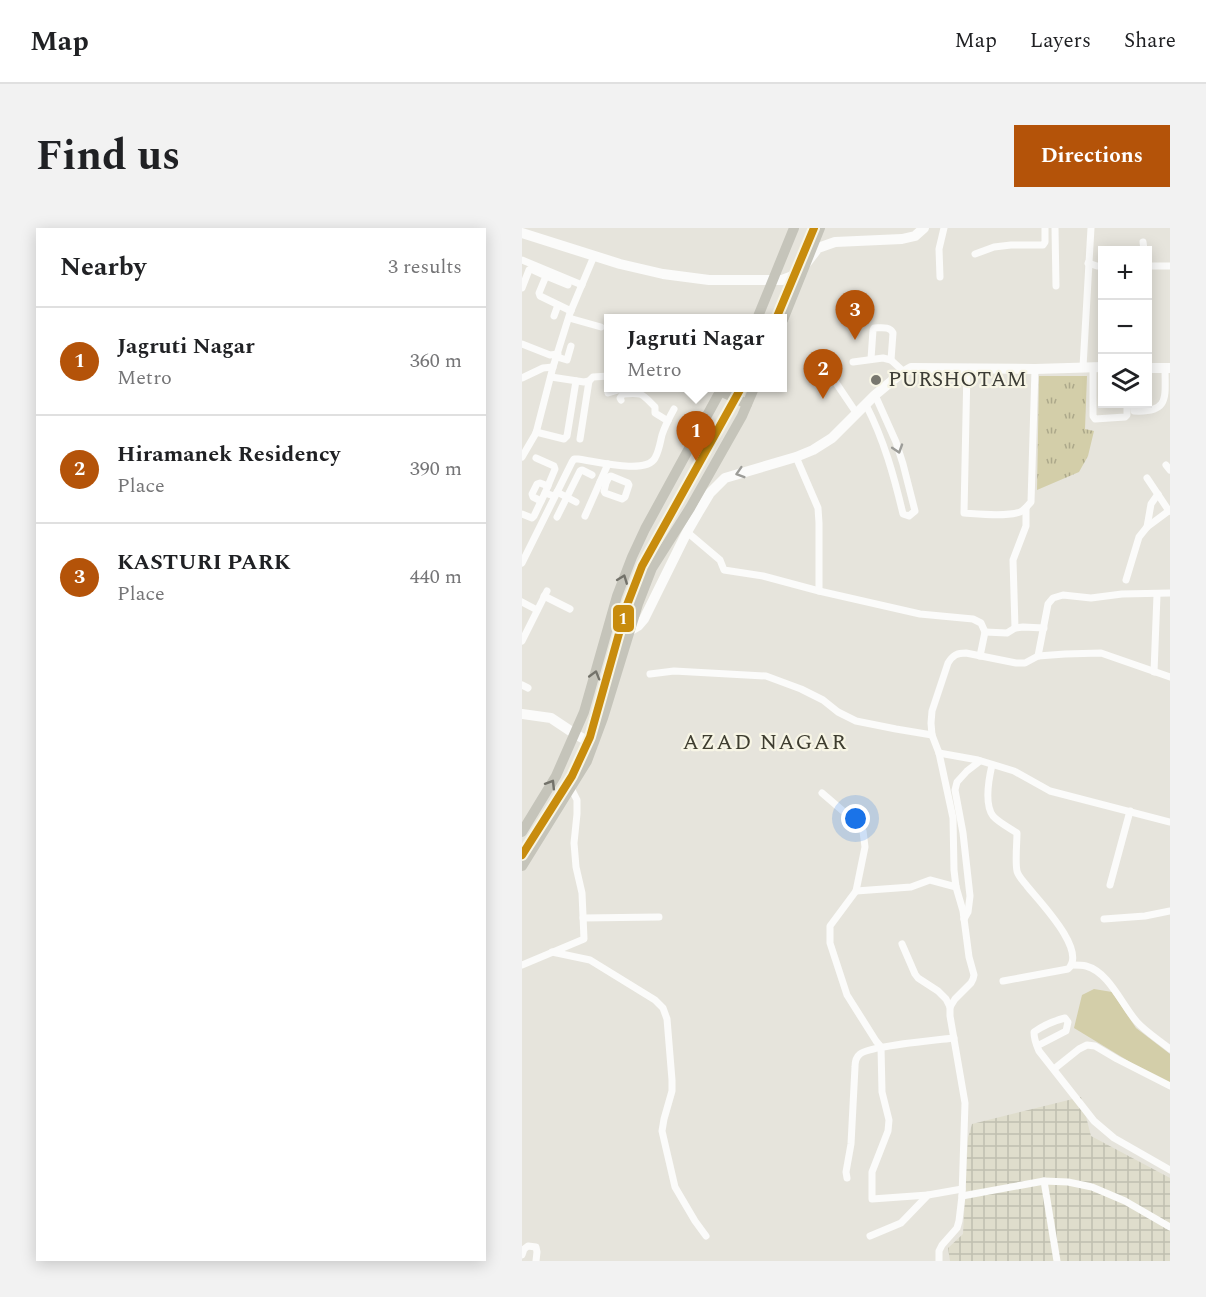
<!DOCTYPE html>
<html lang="en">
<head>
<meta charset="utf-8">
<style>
	:root { --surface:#fff; --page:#f2f2f2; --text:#202124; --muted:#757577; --line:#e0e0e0; --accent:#b45309 }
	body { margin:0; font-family:Spectral,serif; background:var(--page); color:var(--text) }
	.controls { position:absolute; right:18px; top:18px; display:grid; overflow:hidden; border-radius:0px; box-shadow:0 3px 15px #0003 }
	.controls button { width:54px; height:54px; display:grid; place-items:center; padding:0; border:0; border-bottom:2px solid var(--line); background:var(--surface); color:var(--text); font:30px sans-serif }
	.you { position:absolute; left:334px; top:591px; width:21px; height:21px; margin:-15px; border:4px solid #fff; border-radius:50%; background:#1a73e8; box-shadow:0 0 0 9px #1a73e833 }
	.badge { display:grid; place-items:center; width:39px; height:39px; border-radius:50%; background:var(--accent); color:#fff; font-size:20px; font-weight:700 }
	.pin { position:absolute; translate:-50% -50px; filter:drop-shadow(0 2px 3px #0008) }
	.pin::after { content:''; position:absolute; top:32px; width:21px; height:18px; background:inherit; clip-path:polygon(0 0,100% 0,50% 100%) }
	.popup { position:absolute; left:82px; top:86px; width:183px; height:78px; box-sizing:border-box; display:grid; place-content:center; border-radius:0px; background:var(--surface); filter:drop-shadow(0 2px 4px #0005); font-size:20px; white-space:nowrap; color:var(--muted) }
	.popup b { font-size:22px; color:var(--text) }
	.popup::after { content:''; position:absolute; left:50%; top:100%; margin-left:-12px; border:12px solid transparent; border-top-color:var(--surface) }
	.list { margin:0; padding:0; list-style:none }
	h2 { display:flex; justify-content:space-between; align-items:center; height:78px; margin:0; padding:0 24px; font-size:26px }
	h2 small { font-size:20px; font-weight:400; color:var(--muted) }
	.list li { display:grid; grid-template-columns:39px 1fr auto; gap:18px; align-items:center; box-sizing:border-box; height:108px; padding:0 24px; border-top:2px solid var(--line) }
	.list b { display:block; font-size:22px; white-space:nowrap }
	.list p { margin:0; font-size:20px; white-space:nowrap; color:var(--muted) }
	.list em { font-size:20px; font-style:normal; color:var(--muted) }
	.icon { flex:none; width:33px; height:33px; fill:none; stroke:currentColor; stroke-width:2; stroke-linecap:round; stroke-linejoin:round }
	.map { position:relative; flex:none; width:648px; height:1033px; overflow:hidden; border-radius:0px }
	header { display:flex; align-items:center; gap:36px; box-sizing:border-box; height:84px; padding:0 30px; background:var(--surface); border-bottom:2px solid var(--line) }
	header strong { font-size:28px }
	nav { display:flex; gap:33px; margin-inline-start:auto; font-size:21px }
	.intro { display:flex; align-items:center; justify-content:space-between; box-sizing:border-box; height:144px; padding:0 36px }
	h1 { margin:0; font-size:42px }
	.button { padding:15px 27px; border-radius:0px; background:var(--accent); color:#fff; font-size:21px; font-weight:700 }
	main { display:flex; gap:36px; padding:0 36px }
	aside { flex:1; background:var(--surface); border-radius:0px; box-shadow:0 3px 15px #0003 }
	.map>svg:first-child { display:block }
	.industrial { fill:url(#industrial-grid) }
	.park { fill:url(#park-tufts) }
	.garden { fill:#d3cea9 }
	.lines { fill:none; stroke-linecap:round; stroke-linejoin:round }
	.street { stroke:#fbfbfa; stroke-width:7 }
	.secondary { stroke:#fbfbfa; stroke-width:10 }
	.primary { stroke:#c5c4ba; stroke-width:10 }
	.metro-1-casing { stroke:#f7f5e5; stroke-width:12 }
	.metro-1 { stroke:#c88c0d; stroke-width:8 }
	.oneway { stroke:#9c9c98 }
	.oneway2 { stroke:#73726a }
	.poi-dot { fill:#78776f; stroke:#f7f5e5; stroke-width:2 }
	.labels { text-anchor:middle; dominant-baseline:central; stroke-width:4.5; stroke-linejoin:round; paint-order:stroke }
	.poi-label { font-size:21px; fill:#3c3c35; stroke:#f7f5e5; text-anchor:start }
	.neighbourhood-label { font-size:22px; letter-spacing:1.5px; fill:#3e3d30; stroke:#f7f5e5 }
	.line-badge { stroke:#f7f5e5; stroke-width:2 }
	.badge-label { font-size:16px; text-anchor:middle; font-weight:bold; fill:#fff }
</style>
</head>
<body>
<header>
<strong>Map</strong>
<nav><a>Map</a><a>Layers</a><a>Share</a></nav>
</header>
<div class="intro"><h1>Find us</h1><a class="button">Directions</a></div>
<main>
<aside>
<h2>Nearby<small>3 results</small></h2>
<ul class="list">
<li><span class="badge">1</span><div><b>Jagruti Nagar</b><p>Metro</p></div><em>360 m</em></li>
<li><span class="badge">2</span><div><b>Hiramanek Residency</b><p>Place</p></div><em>390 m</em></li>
<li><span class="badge">3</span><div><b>KASTURI PARK</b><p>Place</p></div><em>440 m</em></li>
</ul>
</aside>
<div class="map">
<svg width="648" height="1033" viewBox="0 0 648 1033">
	<defs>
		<pattern id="industrial-grid" width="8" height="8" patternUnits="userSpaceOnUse" patternTransform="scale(1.5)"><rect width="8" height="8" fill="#dfddcc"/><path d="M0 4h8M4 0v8" fill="none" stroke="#c0bfb0"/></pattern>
		<pattern id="park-tufts" width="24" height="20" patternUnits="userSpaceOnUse" patternTransform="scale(1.5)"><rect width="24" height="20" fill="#d3cea9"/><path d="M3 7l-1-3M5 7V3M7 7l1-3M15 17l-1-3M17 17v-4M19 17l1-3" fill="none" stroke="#aca88a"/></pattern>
	</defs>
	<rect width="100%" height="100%" fill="#e6e4dc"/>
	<!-- industrial -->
	<polygon class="industrial" points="559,869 569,908 648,950 648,1033 428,1033 426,1020 441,1006 446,910 450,896"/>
	<!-- park -->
	<polygon class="park" points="517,148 565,148 563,201 572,203 566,228 557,244 515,262"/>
	<!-- garden -->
	<polygon class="garden" points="572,761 590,764 614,800 648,826 648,855 613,837 552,800 560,767"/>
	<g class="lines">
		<!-- street -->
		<g class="street">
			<polyline points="533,0 534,58"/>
			<polyline points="621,14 622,22"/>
			<polyline points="453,26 472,19 489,17 521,17 523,14 523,0"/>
			<polyline points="0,32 60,57"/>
			<polyline points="566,35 575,38 580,38"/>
			<polyline points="626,38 648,38"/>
			<polyline points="24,48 46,57"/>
			<polyline points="418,49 417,21 422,0"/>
			<polyline points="0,60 7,42 9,41 24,48 17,65 18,68 49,83"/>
			<polyline points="32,88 36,77"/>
			<polyline points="47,90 79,99"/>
			<polyline points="0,116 28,127 36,126"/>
			<polyline points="35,129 45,132 49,118"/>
			<path d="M349,131L351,102L352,100C359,100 368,98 371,105L369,132"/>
			<polyline points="300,134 335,186"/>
			<polyline points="331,134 361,130 369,132 382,144"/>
			<polyline points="561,139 569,0"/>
			<polyline points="571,139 571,188 573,191 603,189 605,187 605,176"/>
			<path d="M445,140L442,285C457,286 484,289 498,284C503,282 506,277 509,274L513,141"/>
			<polyline points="29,149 62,154 67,153 71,149 87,148"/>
			<polyline points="0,150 21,140 31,139"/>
			<polyline points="86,165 103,160"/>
			<path d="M99,172L98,170L101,166C121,164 120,166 133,179V185L146,193"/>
			<path d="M611,176L612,183C648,185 643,169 643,140"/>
			<path d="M344,177C362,212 372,248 381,286L387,288L393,283L381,236L374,214L353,167"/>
			<polyline points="14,204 42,211 45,208 54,153"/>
			<polyline points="58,211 67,153"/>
			<polyline points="0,229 14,205 31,139 48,85 72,28"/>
			<polyline points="274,229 296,280 297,295 297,363"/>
			<polyline points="14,230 32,238 33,241 23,265"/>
			<polyline points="644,237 648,242"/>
			<polyline points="625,250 647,283"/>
			<polyline points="78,254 84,255 82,263 83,265 100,271 103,269 107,257 106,255 89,248 87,249 84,255"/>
			<polyline points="35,264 54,274"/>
			<polyline points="19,273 11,269 10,266 15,256 18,255 26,258"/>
			<polyline points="0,286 10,290 12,288 23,265 32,268"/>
			<polyline points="63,288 86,236"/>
			<polyline points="35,289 58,243 60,242 70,247"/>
			<polyline points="625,299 629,276 636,266"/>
			<polyline points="165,304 198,332 202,342 241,348 297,363 398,386 451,391 459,395 463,404 458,428"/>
			<path d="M0,335L50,234L52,231H56C73,233 124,247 133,230C137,223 138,215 140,207C143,198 147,190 152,181"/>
			<polyline points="604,352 617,309 625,299 648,282"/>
			<polyline points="22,368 48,381"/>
			<polyline points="0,374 15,382"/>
			<polyline points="493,400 491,332 504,298 504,280"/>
			<polyline points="463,404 485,405 493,400 501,399 522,400"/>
			<polyline points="0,413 25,363"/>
			<polyline points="516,428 526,376 531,370 541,367 569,370 600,366 648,365"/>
			<polyline points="632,444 635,367"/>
			<polyline points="128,446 152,443 244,448 279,461 301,472 316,484 334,493 374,501 410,507"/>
			<polyline points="0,457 6,460"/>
			<polyline points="417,525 456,532 492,543 528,563 648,594"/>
			<path d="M470,537C467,550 462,576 471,588C476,594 489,601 495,605C495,614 493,634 495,643C496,648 502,654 505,658C517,673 566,723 546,741L481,753"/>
			<polyline points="300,565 335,595 341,603 343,619 334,663 308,698 308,715 325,767 354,813 359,819 360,864 367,892 366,903 350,944 350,971 406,967"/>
			<polyline points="588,657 608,583"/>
			<polyline points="334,663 389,659 408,652 434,659"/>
			<polyline points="61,690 137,689"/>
			<polyline points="442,691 446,684 448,668 441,605 433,562 435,554 445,543 458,533"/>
			<polyline points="582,691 623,688 648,683"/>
			<polyline points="380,716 393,746 396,750 416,763 424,771 428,779"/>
			<polyline points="30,724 68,732 133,772 141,780 145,791 150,852 150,863 142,891 140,903 153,959 173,993 184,1008"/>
			<polyline points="0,737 62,711 60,665 54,639 52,615 55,586 55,572 49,560"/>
			<path d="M550,737C555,737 560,737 564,738C587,744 600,777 615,794C624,804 637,812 648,821"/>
			<path d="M515,818L544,803L546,794L543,790C531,793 522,797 512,804C512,812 514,816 517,823L572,893L592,910L648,942"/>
			<polyline points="532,841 557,821 565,817 573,818 595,831 648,858"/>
			<path d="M325,950L324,944L329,916L333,839C333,834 334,829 338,826C347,818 416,812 432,810"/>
			<polyline points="522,953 535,1033"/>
			<polyline points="440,968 522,953 546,954 570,959 603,973 648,999"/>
			<polyline points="348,1008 379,995 406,967 440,961"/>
			<polyline points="0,1027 2,1021 6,1018 14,1019 15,1024 14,1033"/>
			<path d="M417,1033V1023L420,1017L435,1000L437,993L440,968L443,875L428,788V779L433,771L449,755L451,751L452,747L447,729L441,683L434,659L432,642L431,590L417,525L410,507L409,495L410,483L426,435C431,427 435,425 444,425L494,435H503L516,428L543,426L579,425L648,449"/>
		</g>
		<!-- secondary -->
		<g class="secondary">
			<polyline points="0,5 98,36 141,46 187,52 260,52 276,46 296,20 313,14 380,11 393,8 402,0"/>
			<polyline points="626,140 648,140"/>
			<polyline points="109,402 116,398 122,391 165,304 176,285 188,265 203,250 274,229 291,222 310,210 353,167 377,147 389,140 513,141 580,139"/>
			<polyline points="0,486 29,490 53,506 71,516"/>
		</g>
		<!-- primary -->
		<g class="primary">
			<polyline points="235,91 272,0"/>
			<polyline points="261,92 298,0"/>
			<polyline points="198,163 225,176"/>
			<polyline points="0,604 34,548 62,484 95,368 110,329 123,301 200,160"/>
			<polyline points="0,638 65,533 81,490 116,376 130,340 168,280 220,188 232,160"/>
		</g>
		<defs>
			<g id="metro-1">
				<polyline points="254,91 292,0"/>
				<polyline points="0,627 50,548 68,509 105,377 120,338 219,160"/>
			</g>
		</defs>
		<!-- metro-1 casing -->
		<use href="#metro-1" class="metro-1-casing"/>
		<!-- metro-1 -->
		<use href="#metro-1" class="metro-1"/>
	</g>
	<!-- one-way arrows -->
	<defs><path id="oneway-chevron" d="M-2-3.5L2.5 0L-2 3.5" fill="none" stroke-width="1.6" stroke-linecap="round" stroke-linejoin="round" transform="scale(1.5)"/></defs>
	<g class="oneway">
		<use href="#oneway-chevron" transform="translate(376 221) rotate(72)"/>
		<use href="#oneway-chevron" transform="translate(218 245) rotate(163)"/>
	</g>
	<g class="oneway2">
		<use href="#oneway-chevron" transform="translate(101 351) rotate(-69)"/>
		<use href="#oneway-chevron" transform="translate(73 447) rotate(-74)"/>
		<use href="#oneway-chevron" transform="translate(29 556) rotate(-58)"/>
	</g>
	<!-- markers -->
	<circle class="poi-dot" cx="354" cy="152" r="6"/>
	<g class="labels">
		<!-- poi labels -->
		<g class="poi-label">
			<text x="366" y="152">PURSHOTAM</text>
		</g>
		<!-- neighbourhood labels -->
		<g class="neighbourhood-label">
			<text x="243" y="514">AZAD NAGAR</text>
		</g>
	</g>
	<rect class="line-badge" x="90" y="376" width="23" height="29" rx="6" fill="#c88c0d"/>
	<g class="badge-label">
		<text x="101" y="396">1</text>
	</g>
</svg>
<div class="controls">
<button>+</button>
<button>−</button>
<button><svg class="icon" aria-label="layers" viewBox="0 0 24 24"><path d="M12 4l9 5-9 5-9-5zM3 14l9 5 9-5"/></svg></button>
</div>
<div class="you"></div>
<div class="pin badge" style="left:174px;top:233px">1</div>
<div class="popup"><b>Jagruti Nagar</b>Metro</div>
<div class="pin badge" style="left:301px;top:171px">2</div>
<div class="pin badge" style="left:333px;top:112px">3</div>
</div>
</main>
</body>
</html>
